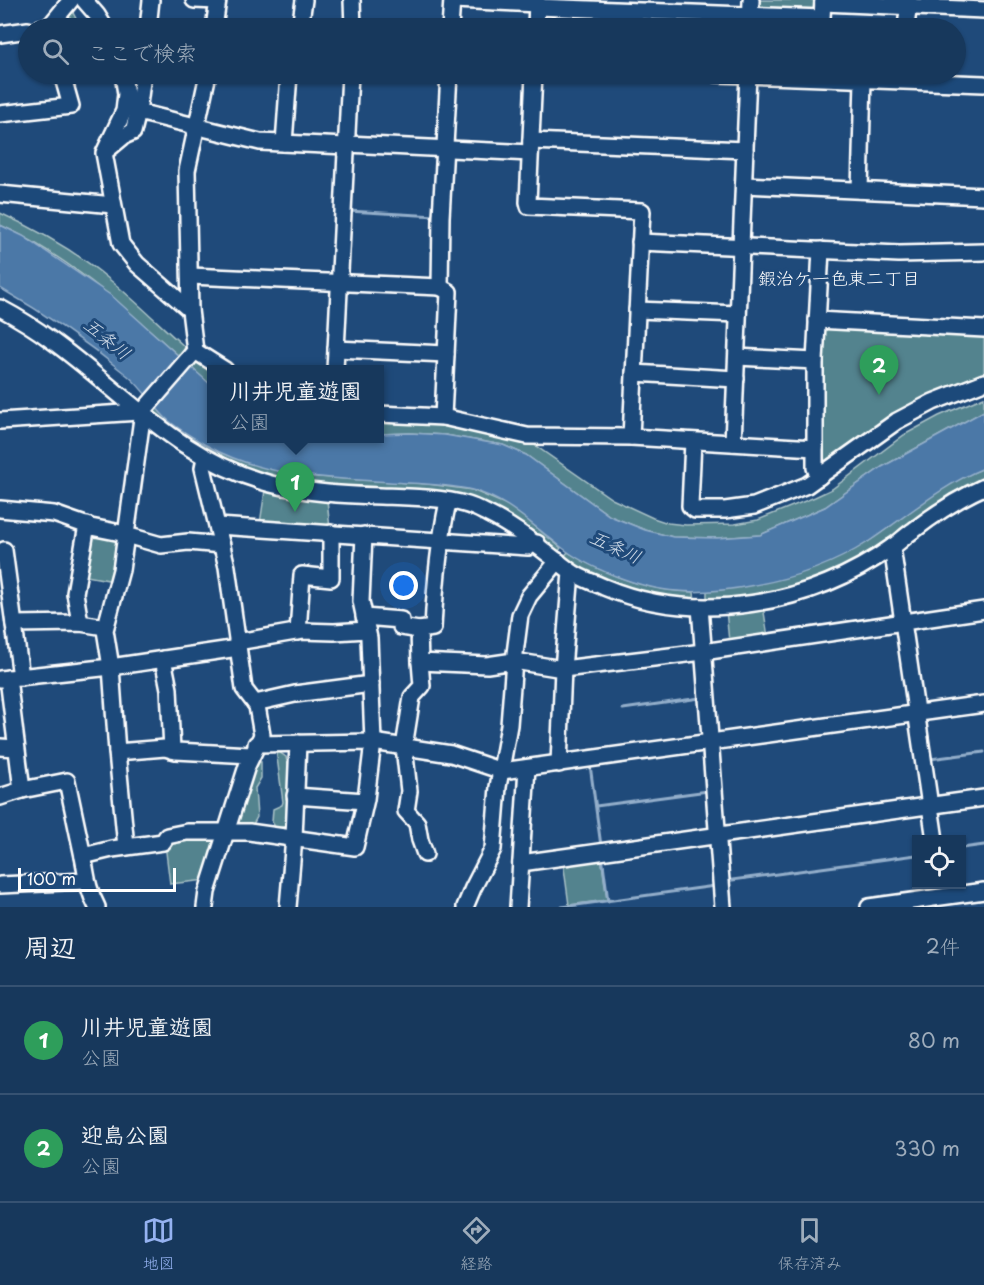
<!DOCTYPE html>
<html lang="ja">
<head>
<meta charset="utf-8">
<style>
	:root { --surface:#17385c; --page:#244365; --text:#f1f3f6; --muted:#9eacbb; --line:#365272; --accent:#95b2f1 }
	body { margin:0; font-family:"Playpen Sans","Klee One",sans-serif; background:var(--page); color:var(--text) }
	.controls { position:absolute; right:18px; bottom:18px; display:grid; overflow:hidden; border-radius:0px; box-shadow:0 2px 4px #0004 }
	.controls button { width:54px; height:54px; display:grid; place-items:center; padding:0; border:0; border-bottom:2px solid var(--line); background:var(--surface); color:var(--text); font:30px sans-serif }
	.scale { position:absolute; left:18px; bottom:15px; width:158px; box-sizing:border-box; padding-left:6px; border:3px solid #fff; border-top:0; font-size:16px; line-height:21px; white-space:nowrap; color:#fff; -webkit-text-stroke:4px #1f4a7a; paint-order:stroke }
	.you { position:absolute; left:404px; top:586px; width:21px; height:21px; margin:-15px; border:4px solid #fff; border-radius:50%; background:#1a73e8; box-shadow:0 0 0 9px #1a73e833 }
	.badge { display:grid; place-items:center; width:39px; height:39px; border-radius:50%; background:var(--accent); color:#fff; font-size:20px; font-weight:700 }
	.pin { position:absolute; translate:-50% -50px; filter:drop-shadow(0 2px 3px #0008) }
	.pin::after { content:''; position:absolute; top:32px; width:21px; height:18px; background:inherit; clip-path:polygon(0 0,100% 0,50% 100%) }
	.popup { position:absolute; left:207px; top:365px; width:177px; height:78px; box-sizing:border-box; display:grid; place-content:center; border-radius:0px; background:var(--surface); filter:drop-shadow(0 2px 4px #0005); font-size:20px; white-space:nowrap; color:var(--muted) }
	.popup b { font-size:22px; color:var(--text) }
	.popup::after { content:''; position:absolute; left:50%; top:100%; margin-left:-12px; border:12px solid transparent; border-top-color:var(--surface) }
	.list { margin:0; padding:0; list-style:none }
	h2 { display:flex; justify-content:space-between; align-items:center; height:78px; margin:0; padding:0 24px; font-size:26px }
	h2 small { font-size:20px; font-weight:400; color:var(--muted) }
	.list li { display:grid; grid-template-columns:39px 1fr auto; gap:18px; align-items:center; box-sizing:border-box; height:108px; padding:0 24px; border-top:2px solid var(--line) }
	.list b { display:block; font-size:22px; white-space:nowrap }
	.list p { margin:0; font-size:20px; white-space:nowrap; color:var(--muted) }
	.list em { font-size:20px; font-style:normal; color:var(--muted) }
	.icon { flex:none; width:33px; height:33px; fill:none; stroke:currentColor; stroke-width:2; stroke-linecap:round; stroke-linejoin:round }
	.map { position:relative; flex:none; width:984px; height:907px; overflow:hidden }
	.search { position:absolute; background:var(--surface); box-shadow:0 2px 4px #0004; left:18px; right:18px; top:18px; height:66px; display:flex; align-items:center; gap:15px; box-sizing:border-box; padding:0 21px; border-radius:33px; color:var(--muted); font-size:22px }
	.sheet { height:294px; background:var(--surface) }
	nav { display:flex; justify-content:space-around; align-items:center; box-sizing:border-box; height:84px; border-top:2px solid var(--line); background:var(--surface); font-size:16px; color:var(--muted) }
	nav a { display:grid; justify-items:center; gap:3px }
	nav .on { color:var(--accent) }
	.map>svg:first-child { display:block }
	.green { fill:#53838e; stroke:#a9c1c6; stroke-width:1.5 }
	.water { fill:#4b78a7; stroke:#93aeca; stroke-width:1.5 }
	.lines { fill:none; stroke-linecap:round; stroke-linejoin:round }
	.stream { stroke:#93aeca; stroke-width:3 }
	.minor-casing { stroke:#fff; stroke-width:20 }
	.minor { stroke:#1f4a7a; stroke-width:15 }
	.labels { text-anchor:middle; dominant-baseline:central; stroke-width:6; stroke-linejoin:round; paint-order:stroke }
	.neighbourhood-label { font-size:18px; fill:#fff; stroke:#1f4a7a }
	.water-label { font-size:18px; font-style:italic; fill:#d2dde9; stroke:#1f4a7a }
</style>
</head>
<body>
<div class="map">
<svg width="984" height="907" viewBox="0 0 984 907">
	<rect width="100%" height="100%" fill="#1f4a7a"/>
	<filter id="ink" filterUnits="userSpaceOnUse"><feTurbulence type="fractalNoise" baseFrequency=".0167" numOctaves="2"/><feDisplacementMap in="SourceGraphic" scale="12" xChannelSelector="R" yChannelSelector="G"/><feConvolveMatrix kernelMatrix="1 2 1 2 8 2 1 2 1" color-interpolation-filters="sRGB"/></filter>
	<g filter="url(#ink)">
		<!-- green -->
		<g class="green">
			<polygon points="757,0 818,0 818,4 807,14 756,10"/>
			<polygon points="71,9 81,28 55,28"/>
			<polygon points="67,74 101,74 70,83"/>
			<path d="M0,213C38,230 78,253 110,280C136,301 160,325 185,347L180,357C126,309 67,255 0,225Z"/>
			<polygon points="826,328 984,336 984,376 826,468 819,464 822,331"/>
			<polygon points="198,359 211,370 211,385 189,366"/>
			<polygon points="984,397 984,411 882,467 825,507 760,535 717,538 673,537 645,530 610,516 526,455 503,445 445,435 410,433 379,434 379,419 445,421 527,440 612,499 653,518 668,523 686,525 735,524 758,520 815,497 832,489 904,435 939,416"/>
			<polygon points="154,404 249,463 302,476 428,484 472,490 512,507 561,548 556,555 469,502 322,489 240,469 149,416"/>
			<path d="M984,468V479L950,494L900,536L830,578L773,594L707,602V591C765,584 814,574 864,544C890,528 913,507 939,490C953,481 969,474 984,468Z"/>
			<polygon points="265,490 327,500 330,529 260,524"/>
			<polygon points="89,531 121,536 114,581 81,575"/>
			<path d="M568,552C606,575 650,591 694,592L695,601L624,591L561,560Z"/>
			<polygon points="763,606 768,637 729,642 726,610"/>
			<polygon points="276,750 286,757 287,762 293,767 288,825 279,828 275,827 272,822 273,809 282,805 283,802"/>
			<polygon points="256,762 261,762 261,778 255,788 257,817 252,826 236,826"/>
			<polygon points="222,834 206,880 170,884 165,844 169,839"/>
			<polygon points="601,856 607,900 569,905 563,861"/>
		</g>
		<!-- water -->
		<path class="water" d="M0,225L23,236L112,296L211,385V438H379V434L410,433L445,435L503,445L526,455L610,516L645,530L673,537L717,538L760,535L825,507L882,467L984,411V468C940,486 907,516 868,542C834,564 794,578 755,585C730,590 703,593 677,591C642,589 587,568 560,546C530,524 509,500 472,490C451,485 427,484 406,483C338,478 267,480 206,445C194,438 180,430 169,421C154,408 144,389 128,376C89,344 44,313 0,288Z"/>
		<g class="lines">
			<!-- stream -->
			<g class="stream">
				<polyline points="348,211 436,216"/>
				<polyline points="623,709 700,698"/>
				<polyline points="930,759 984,752"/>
				<polyline points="590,765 601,846"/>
				<polyline points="596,806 708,791"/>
				<polyline points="962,848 984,845"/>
				<polyline points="602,856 608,901"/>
				<polyline points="725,881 916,855"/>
				<polyline points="562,907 715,886"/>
			</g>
			<defs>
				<g id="minor">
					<polyline points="84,0 97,15 105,28"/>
					<polyline points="194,0 217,1"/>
					<polyline points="352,0 353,28"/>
					<polyline points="453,0 537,4"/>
					<polyline points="823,3 984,10"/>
					<polyline points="537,7 822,18 823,0"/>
					<polyline points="40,28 49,27 71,0"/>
					<polyline points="148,28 151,0"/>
					<polyline points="214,28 218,0"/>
					<polyline points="300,28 304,0"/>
					<polyline points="450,28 452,0"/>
					<polyline points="536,28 537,0"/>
					<polyline points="750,28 751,0"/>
					<polyline points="906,28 909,0"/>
					<polyline points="0,34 28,30"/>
					<polyline points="123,74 126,94 124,111 104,153 121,244 137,264 190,310"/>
					<polyline points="208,74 187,171 190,310 195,351 143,411 126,535 161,545 188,542 222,545"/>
					<polyline points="423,74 449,75"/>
					<polyline points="534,74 528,202 529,206 642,211 631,437"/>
					<polyline points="716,74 984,84"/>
					<polyline points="138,112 260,142 346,146"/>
					<polyline points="0,114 71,106 62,74"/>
					<polyline points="531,141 745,150"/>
					<polyline points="284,143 289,74"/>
					<polyline points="347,144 530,153"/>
					<polyline points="106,151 124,136 133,132 138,112 143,74"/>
					<polyline points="744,185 984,196"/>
					<polyline points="860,190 863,79"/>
					<polyline points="0,194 113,205"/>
					<polyline points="640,242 899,254 984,252"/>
					<polyline points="190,276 440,287 441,217 449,74"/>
					<polyline points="440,287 449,292 443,417"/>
					<path d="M0,308C17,317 35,328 51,340C126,394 177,459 271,484C306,493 344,495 380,496C409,497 440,497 468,505C475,507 482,511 488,514C519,529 542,550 569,570C579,578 593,582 604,587C697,626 811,605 892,547C900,542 906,535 914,530C936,513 959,498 984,487"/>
					<polyline points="637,310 738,314"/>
					<polyline points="817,320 984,329"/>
					<polyline points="336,349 446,354"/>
					<polyline points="195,351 225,370"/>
					<polyline points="737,357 815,361"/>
					<polyline points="335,370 350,74"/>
					<polyline points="634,373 736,379"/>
					<polyline points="379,414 443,417 527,436 631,437 815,448"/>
					<polyline points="0,421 139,412"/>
					<polyline points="693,441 690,506 695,510 725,510 754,506 807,485 897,421 933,402 984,382"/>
					<polyline points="733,443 748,74"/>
					<polyline points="205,458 203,468 227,567 244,689 257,706 262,735 247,766 207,892 205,907"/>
					<polyline points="819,477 815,468 815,361 821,250"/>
					<polyline points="0,509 54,514 91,527 126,534"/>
					<polyline points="218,526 528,547 537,543"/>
					<polyline points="126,535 121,570 105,630 111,667 117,752 165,748 176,751 251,755"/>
					<polyline points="892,547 935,840"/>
					<polyline points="4,550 21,677"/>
					<polyline points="700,607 723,907"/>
					<polyline points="364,617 401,620 401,627 419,630 420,662 487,665 514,661 563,669 703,652 984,610"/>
					<polyline points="80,623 75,593 87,525"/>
					<polyline points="14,624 80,623 105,627"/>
					<path d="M419,630L433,628C435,586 439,542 448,502"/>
					<polyline points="298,632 302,575 331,578 331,533"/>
					<polyline points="237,642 301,631 334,632 367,630"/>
					<polyline points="163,659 169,689 172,750"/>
					<polyline points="420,662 422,686 412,697 404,747 409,791 406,811 417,823 420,840 425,854"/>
					<path d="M8,678L22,790L67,781C72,805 77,828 82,852C87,874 86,886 97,907"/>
					<polyline points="0,679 111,667 238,648"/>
					<polyline points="255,703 295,694 371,684"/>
					<polyline points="256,744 373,742 451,754 502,771 984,704"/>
					<polyline points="0,747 16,748"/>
					<polyline points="117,752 126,847"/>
					<polyline points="559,764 563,669 571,572"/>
					<polyline points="295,796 365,801"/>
					<polyline points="0,797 22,790"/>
					<polyline points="83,856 112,849 163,842 167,836 187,832 249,832 355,847 366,799 373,742 369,638 361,601 364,535"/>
					<polyline points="521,863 984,798"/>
					<polyline points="0,885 86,881"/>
					<polyline points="288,907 294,838 298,743"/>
					<polyline points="465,907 473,888 493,849 498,787 509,725 514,661 520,615 529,596 558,561"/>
					<polyline points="518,907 527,768"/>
					<polyline points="869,907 984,891"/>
				</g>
			</defs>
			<!-- minor casing -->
			<use href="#minor" class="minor-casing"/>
			<!-- minor -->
			<use href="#minor" class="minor"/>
		</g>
	</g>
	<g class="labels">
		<!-- neighbourhood labels -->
		<g class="neighbourhood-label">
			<text x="839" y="277">鍜治ケ一色東二丁目</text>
		</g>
		<!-- water labels -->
		<g class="water-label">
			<text transform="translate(108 338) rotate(39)">五条川</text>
			<text transform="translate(616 546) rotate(25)">五条川</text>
		</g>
	</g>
</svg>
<div class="controls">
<button><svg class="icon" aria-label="locate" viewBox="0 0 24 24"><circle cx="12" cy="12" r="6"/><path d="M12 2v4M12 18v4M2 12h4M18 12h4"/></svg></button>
</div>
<div class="scale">100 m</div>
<div class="you"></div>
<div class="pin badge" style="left:295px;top:512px;background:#2e9e5b">1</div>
<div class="popup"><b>川井児童遊園</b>公園</div>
<div class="pin badge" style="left:879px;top:395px;background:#2e9e5b">2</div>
<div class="search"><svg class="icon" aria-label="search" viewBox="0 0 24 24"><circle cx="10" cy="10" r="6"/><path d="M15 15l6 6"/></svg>ここで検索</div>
</div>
<section class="sheet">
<h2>周辺<small>2件</small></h2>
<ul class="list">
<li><span class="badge" style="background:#2e9e5b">1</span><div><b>川井児童遊園</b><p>公園</p></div><em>80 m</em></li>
<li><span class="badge" style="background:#2e9e5b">2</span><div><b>迎島公園</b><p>公園</p></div><em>330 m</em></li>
</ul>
</section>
<nav>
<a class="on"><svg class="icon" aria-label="map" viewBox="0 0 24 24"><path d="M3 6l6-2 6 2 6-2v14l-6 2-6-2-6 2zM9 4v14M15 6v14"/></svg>地図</a>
<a><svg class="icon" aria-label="directions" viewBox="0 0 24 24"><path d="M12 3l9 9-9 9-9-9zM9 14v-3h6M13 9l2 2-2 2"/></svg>経路</a>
<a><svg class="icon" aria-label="saved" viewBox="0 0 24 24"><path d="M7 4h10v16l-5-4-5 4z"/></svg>保存済み</a>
</nav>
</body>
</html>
